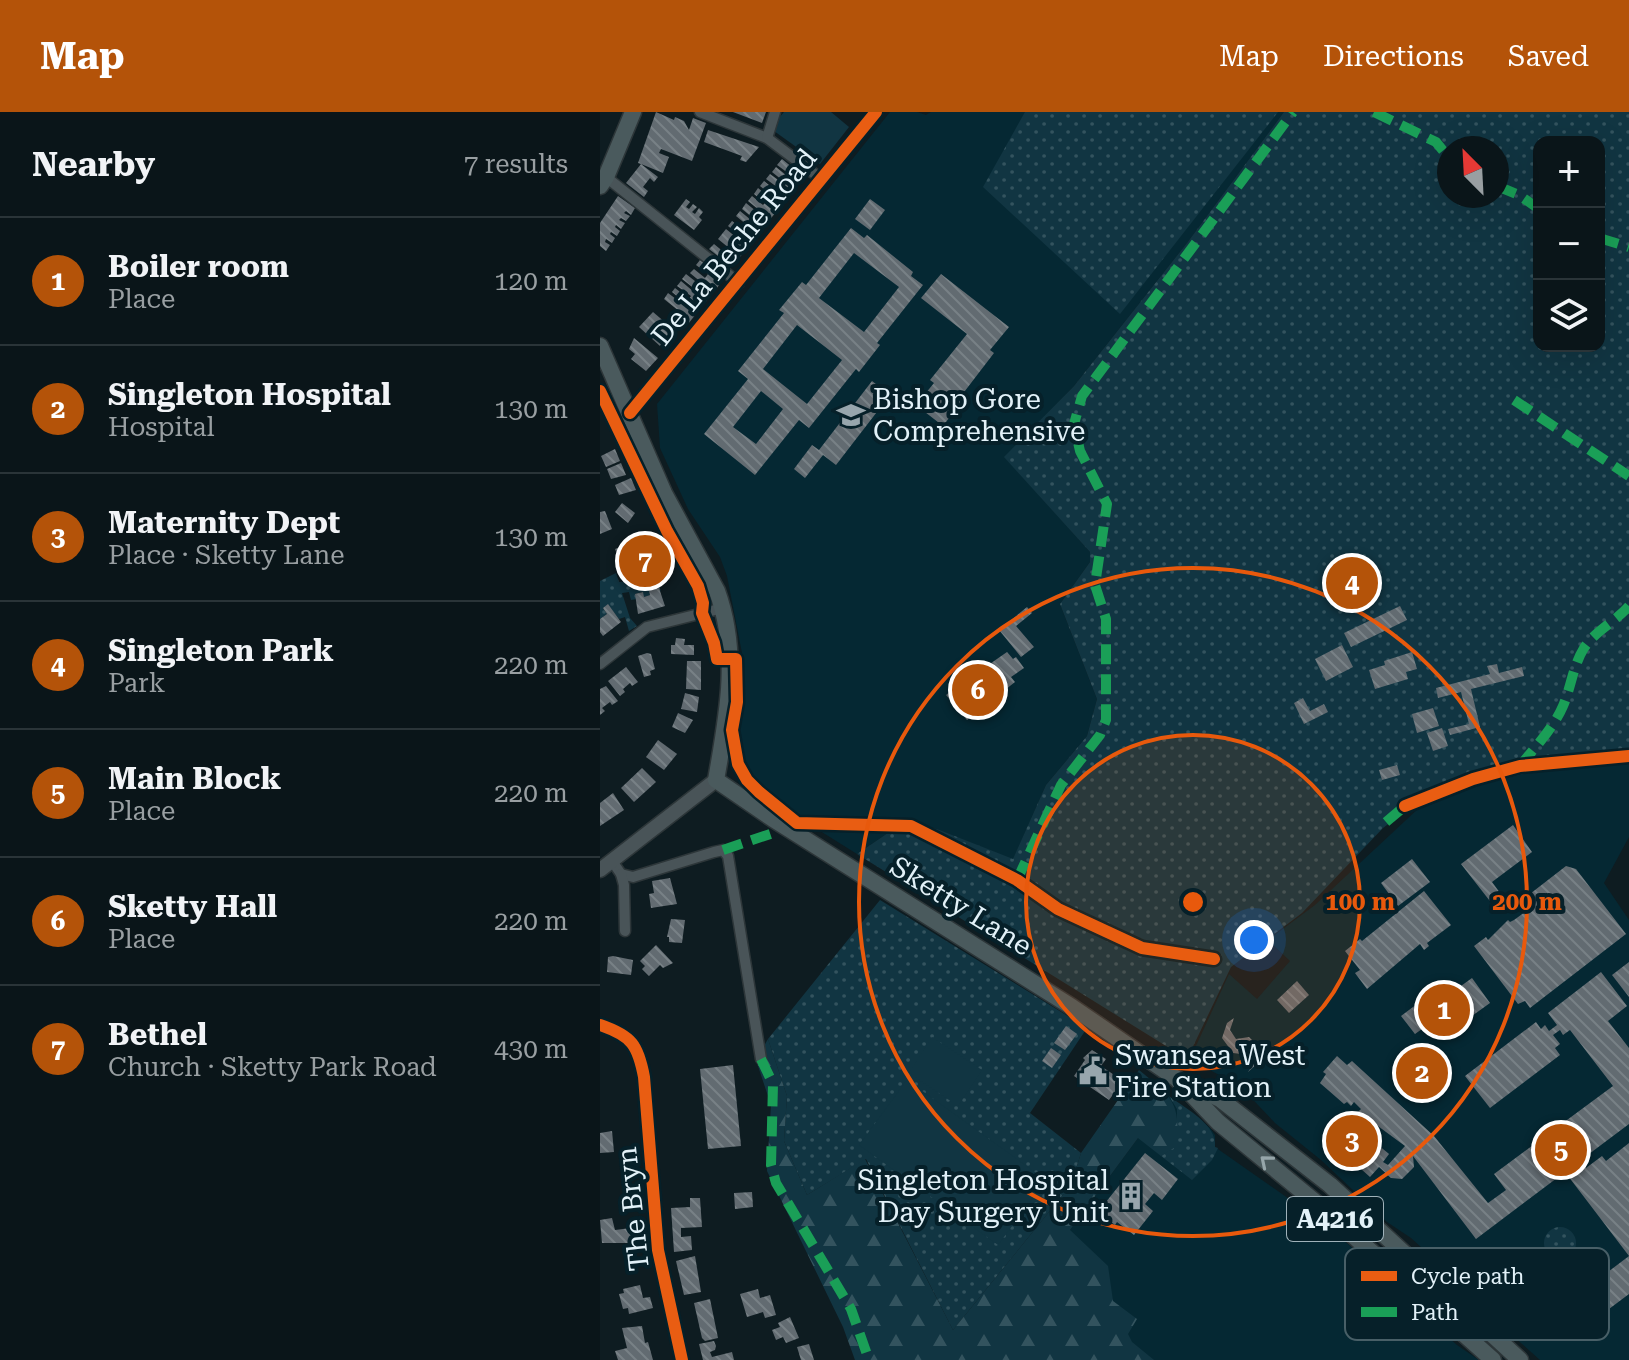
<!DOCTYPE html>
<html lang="en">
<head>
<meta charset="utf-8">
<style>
	:root { --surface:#0a1519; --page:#131e22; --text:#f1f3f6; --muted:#999fa2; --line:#2a3438; --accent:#b45309 }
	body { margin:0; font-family:"Roboto Serif",serif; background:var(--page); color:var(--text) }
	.controls { position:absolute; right:24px; top:24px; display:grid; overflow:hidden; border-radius:16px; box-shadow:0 8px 32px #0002 }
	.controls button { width:72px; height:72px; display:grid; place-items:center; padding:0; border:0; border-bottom:2px solid var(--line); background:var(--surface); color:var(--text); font:40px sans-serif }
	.compass { position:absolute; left:837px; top:24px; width:72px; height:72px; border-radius:50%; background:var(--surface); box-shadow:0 8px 32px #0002; rotate:336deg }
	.you { position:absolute; left:654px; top:828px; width:28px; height:28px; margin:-20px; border:6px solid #fff; border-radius:50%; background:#1a73e8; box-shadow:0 0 0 12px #1a73e833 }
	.badge { display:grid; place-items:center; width:52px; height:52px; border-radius:50%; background:var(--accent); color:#fff; font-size:26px; font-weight:700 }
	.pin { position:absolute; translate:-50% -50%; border:4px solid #fff; box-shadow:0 2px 8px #0006 }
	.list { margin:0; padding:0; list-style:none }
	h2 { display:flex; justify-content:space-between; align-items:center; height:104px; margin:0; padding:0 32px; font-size:34px }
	h2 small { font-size:26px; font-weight:400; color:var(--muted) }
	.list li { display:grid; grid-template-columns:52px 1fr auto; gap:24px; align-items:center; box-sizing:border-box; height:128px; padding:0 32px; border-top:2px solid var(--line) }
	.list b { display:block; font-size:30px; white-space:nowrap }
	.list p { margin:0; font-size:26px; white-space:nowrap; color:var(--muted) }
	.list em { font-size:26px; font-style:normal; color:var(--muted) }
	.icon { flex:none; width:44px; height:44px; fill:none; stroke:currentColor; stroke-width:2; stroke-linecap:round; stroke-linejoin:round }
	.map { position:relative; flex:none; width:1029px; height:1248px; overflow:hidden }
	header { display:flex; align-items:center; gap:48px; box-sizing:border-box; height:112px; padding:0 40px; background:var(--accent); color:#fff }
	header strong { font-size:38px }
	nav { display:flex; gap:44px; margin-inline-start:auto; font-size:28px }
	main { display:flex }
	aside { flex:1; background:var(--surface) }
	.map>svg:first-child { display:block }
	.built { fill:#052833 }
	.green { fill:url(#green-dots); fill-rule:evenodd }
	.forest { fill:url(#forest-firs) }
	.pitch { fill:#113542 }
	.building { fill:url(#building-back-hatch); fill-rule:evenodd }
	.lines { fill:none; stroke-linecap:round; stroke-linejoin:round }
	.minor-casing { stroke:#2d3639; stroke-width:13 }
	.tertiary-casing { stroke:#2d3639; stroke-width:15 }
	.secondary-casing { stroke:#2d3639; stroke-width:17 }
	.primary-casing { stroke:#2d3639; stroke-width:19 }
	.minor { stroke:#495458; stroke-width:10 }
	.tertiary { stroke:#495458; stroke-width:12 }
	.secondary { stroke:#495458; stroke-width:14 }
	.primary { stroke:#4a5a5d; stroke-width:16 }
	.quiet { stroke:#1a9f57; stroke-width:10; stroke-dasharray:20 10; stroke-linecap:butt }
	.cycleway-casing { stroke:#062029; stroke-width:17 }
	.cycleway { stroke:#e95d12; stroke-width:12 }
	.oneway { stroke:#96a6aa }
	.ring { fill:none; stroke:#e8590c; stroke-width:4 }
	.labels { text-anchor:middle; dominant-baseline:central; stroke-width:8; stroke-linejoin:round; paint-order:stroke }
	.shield { fill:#062029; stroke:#a0b2ba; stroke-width:2 }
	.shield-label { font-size:26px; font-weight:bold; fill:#e2f1f8 }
	.street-label { font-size:28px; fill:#e2f1f8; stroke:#062029 }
	.poi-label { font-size:28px; fill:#e2f1f8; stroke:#062029; text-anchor:start }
	.key { fill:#062029; stroke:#485f67; stroke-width:2 }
	.key-label { font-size:22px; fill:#e2f1f8 }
	.centre { fill:#e8590c; stroke:#062029; stroke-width:4 }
	.ring-label { font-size:24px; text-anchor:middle; font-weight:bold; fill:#e8590c; stroke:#062029; stroke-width:8; stroke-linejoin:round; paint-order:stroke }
</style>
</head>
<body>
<header>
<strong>Map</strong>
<nav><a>Map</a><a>Directions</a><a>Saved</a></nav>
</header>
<main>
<aside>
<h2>Nearby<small>7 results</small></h2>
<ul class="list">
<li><span class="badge">1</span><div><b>Boiler room</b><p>Place</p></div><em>120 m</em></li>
<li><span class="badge">2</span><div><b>Singleton Hospital</b><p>Hospital</p></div><em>130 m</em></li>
<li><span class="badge">3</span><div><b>Maternity Dept</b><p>Place · Sketty Lane</p></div><em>130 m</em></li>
<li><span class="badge">4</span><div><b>Singleton Park</b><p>Park</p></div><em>220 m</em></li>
<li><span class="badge">5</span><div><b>Main Block</b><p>Place</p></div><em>220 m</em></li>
<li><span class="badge">6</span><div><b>Sketty Hall</b><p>Place</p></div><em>220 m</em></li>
<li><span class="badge">7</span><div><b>Bethel</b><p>Church · Sketty Park Road</p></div><em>430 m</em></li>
</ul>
</aside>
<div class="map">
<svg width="1029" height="1248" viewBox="0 0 1029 1248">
	<defs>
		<pattern id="green-dots" width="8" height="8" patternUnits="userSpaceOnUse" patternTransform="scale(2)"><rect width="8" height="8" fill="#113542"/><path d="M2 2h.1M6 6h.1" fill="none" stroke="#33535e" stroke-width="1.8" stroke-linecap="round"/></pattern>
		<pattern id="forest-firs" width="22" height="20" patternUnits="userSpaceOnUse" patternTransform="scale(2)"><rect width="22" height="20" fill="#113542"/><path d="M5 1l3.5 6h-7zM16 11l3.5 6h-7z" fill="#33535e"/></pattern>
		<pattern id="building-back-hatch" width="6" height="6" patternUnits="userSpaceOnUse" patternTransform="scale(2)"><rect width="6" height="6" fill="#626b71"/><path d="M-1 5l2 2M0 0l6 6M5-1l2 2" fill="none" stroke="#788186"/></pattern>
	</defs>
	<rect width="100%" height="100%" fill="#0e1c21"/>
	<!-- built -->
	<g class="built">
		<polygon points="290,0 317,0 326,3 331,0 684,0 587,131 474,274 405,345 490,440 490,450 460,492 497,587 487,624 446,673 413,748 337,717 304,710 257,742 201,707 162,689 149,676 136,656 142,647 136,624 142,541 127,464 120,445 88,397 60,336 57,292"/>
		<polygon points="1029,649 1029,725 1004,771 1029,808 1029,1248 940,1248 867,1183 841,1153 811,1126 787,1110 721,1048 675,1011 641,975 590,947 629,862 657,887 690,849 668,828 715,793 820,695 874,674 924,660"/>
		<polygon points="569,984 610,1016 615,1023 615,1035 719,1108 801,1176 821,1202 857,1233 879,1248 408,1248 425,1179"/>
	</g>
	<!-- green -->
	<g class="green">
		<polygon points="425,0 678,0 520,202 383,75"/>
		<path d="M684,0H1029V645L924,662L875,674L818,693L800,703L783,716L702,801L631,855L587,947L257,742L304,710L337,717L413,747L446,673L487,624L497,587L460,492L490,450V440L404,345L474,274L587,131ZM939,30H999V234H939ZM849,36H897V84H849Z"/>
		<polygon points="16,461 19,470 68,467 58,470 61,480 58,476 49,479 50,483 44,485 42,480 35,482 37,487 31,488 29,480 22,481 30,506 37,514 29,519 25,505 19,507 8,493 3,496 7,502 0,507 0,469"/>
		<polygon points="280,788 487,916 430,1001 481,1041 471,1073 353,1218 266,1047 207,1083 184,1029 187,984 168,927"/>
		<path d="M569,984C586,997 617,1012 615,1035L618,1036L612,1048L592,1068L561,1044L577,1033V997Z"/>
		<circle cx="960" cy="1131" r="16"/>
	</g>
	<!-- forest -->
	<path class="forest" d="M168,927L187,984L184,1029L207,1083L265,1047L353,1218L471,1073L481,1041L539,958C572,986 580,988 577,1034L561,1044L538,1026L470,1118L508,1154L513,1189L537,1207L528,1222L532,1230L554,1248H255L243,1215L167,1059L171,993L156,948Z"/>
	<!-- pitch -->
	<g class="pitch">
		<polygon points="184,0 231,0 249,15 220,52 174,19 178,7"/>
		<polygon points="332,925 382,958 358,994 309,961"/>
		<polygon points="307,968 446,1068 398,1133 259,1033"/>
	</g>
	<!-- building -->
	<g class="building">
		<polygon points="56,0 74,8 75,5 84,9 89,18 93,6 106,11 92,49 61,37 59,41 69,45 63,61 41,52 58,65 54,70 50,66 43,75 48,79 44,85 26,71 41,52 38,51"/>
		<polygon points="133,0 166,0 162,11"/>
		<polygon points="108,18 159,35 146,50 140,48 142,44 104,30"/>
		<polygon points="182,47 204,65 132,155 109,137 114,132 125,141 129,136 118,127 126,117 137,126 139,123 128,114 132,109 143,118 147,113 136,104 140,99 151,108 153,106 142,97 146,91 157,100 159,98 148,89 152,84 163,93 165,91 154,82 158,76 169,85 171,83 160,74 164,69 175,78 177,75 166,67 170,62 181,70 182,68 172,60 176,55 186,63 188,61 177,53"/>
		<polygon points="18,84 35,96 31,103 26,99 24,101 30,104 26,109 21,106 19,108 25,111 21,117 16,113 15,115 20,119 17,124 11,120 10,122 15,126 12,131 6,127 5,130 10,133 6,139 0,134 0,111"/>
		<polygon points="86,87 90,90 86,95 89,97 93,92 97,95 92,100 95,102 99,96 103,100 99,105 102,108 94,118 74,103"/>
		<polygon points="270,87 285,98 270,118 255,107"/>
		<path d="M251,116L264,126L267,123L313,160L311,164L323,173L277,231L280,233L259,260L256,257L209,316L199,308L155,363L104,322L148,267L138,259L184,201L179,198L202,170L206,173ZM254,141L299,175L264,220L219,186ZM197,213L242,248L207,292L163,257ZM161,279L183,297L156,332L133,315Z"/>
		<polygon points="100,148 124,167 88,212 76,203 79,199 64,187 68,181 84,193 85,191 72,180 75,176 89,187 91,184 77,174 81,169 94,180 96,178 82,167 86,162 100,173 102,171 90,161 94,157 105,166 108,162 96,153"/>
		<polygon points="341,162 409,215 390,238 394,241 358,288 361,290 343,314 316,293 334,271 330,268 367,222 321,186"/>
		<polygon points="53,200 74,218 60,234 39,215"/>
		<polygon points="34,226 58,246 46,259 31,247 35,242 29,237"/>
		<polygon points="272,269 290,283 236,353 223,343 205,366 194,357 212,333 219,338"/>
		<polygon points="15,337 20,349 6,355 1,344"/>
		<polygon points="21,351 26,363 11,367 7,357"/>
		<polygon points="31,366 36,378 19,383 15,373"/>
		<polygon points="22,391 35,401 28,411 15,400"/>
		<polygon points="5,399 12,417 0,422 0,400"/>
		<polygon points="48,425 50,428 54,427 57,436 60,435 68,463 40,463 38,455 29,455 28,452 21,454 15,437"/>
		<polygon points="59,476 65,494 38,502 35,482 43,480 44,485 50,483 49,479"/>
		<polygon points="8,492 21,510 3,524 0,520 0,507 7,502 3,496"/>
		<polygon points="800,494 807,508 751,535 744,521"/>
		<polygon points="427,495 432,501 416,514 434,535 421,545 399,518"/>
		<polygon points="76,526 85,527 84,533 94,533 94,543 71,542 71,533 75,533"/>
		<polygon points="742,533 753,555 726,569 715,547"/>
		<polygon points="407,540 413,547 416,545 424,556 411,565 415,570 367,608 346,583 372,562 371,554 375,551 384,556"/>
		<polygon points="812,540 817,557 806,560 808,567 775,577 769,558 785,553 784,549"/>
		<polygon points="47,541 51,542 55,557 50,559 51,563 44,565 38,544"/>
		<polygon points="87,549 101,549 101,578 86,577"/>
		<polygon points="897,552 899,561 922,555 924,564 871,577 880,615 850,623 848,617 869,612 861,580 838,586 836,576 890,562 887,554"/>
		<polygon points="26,555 38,570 32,574 30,571 23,577 25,580 20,584 8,569"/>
		<polygon points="6,574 18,589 12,593 10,590 2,596 5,599 0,603 0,577"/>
		<polygon points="85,581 99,585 97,600 81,597"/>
		<polygon points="703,586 710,599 724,592 728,600 704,612 694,591"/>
		<polygon points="833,596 839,614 817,621 812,602"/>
		<polygon points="78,601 93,608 85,621 72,615"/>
		<polygon points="842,616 848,634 833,639 827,621"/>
		<polygon points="58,628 77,642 64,658 46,645"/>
		<polygon points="797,653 800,663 782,668 779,658"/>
		<polygon points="42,656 56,670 34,690 21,676"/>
		<polygon points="13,681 24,698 0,714 0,691"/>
		<polygon points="913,713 932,740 892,770 903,785 893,793 861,752"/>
		<polygon points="812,747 830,770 798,794 781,771"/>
		<polygon points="966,754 976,757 1026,822 930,896 925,889 918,892 874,834 886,825 888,828 908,808 910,810 914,808 933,794 926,785"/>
		<polygon points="70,766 77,792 51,796 49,782 54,781 52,769"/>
		<polygon points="824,779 851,813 827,831 829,834 824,838 820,832 767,877 755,861 760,858 745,839 760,827 762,829"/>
		<polygon points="71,807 85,808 82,831 69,830 69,825 67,825"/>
		<polygon points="56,833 73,851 63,856 60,853 49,864 42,857 45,854 40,849"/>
		<polygon points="13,844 33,848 31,863 7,860 8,845"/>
		<polygon points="1029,850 1029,885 1012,863"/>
		<polygon points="1001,860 1027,894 1008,909 1029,936 1029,1012 981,1048 986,1056 1002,1044 1006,1049 1029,1031 1029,1144 965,1060 876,1127 813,1044 814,1055 802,1067 791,1066 779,1055 770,1065 724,1024 741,1006 750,1015 753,1012 789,1042 783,1050 788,1053 805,1034 767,1006 764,1010 755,1003 761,997 754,990 751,994 747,990 744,992 720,971 726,962 723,960 737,944 747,953 752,949 834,1024 888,1091 906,1078 894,1062 1013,974 970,918 963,923 960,918 953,923 960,932 955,936 960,943 890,996 865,964 936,910 941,917 945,913 949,919 957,913 948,901"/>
		<polygon points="872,866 890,891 840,927 829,912 815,922 801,904 829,883 836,892"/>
		<polygon points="697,869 709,883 689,901 677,888"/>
		<polygon points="634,906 630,918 636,927 649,925 661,937 658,951 648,960 655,950 652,943 648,939 641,942 633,941 622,926 627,911"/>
		<polygon points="466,914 477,922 465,938 454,931"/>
		<polygon points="451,936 461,943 452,956 442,949"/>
		<polygon points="492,938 506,947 501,954 523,969 509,988 474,964 485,948 483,946"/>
		<polygon points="133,953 141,1034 108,1037 100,957"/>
		<polygon points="12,1019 14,1040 0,1041 0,1021"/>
		<polygon points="545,1041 578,1067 562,1088 554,1081 545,1092 553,1099 534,1123 517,1110 515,1113 498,1100"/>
		<polygon points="152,1080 153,1095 135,1097 134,1081"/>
		<polygon points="90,1086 100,1086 102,1115 81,1116 81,1125 91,1124 92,1138 74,1140 71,1096 90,1095"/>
		<polygon points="12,1106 15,1118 31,1116 32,1131 2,1131 0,1108"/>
		<polygon points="95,1144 101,1180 84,1183 76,1149"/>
		<polygon points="1029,1144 1029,1182 1005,1200 1008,1204 975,1229 965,1228 926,1180 926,1174 943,1161 949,1162 956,1171 959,1169 968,1180 971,1177 973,1179 992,1164 996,1169"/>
		<polygon points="40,1173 43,1186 50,1185 53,1196 29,1202 28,1196 23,1197 19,1182 24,1181 23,1177"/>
		<polygon points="158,1177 160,1186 170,1183 176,1203 165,1206 163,1200 147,1205 140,1182"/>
		<polygon points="110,1187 118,1226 105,1229 102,1226 94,1191"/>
		<polygon points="190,1205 199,1226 186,1231 183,1225 176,1228 172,1218 180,1215 178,1211"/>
		<polygon points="42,1214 45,1231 48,1230 53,1248 18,1248 15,1239 27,1236 22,1216"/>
		<polygon points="114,1229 116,1234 115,1238 110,1240 112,1245 132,1240 134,1248 103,1248 99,1232"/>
		<polygon points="209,1232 214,1248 201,1248 197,1235"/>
	</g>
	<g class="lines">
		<defs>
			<g id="minor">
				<polyline points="100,0 167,26 220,66"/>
				<polyline points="167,26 175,0"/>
				<polyline points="6,65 139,171"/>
				<polyline points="0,552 47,515 123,496"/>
				<polyline points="12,749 21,762 33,765 114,740 123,738 128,744 161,947"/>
				<polyline points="21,762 24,773 25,819"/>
				<path d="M0,913C32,924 38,933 44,965L58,1138L82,1248"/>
			</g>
			<polyline id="tertiary" points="30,301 276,0"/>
			<polyline id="secondary" points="0,758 116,668"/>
			<g id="primary">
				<polyline points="0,74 6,65 33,0"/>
				<path d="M0,234L64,381L117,479C140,542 127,605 116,668L173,707L472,895L577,967L618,1010L720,1094L893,1248"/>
				<polyline points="586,971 620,987 730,1073 920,1248"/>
			</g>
		</defs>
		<!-- minor casing -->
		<use href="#minor" class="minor-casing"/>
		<!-- tertiary casing -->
		<use href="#tertiary" class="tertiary-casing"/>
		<!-- secondary casing -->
		<use href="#secondary" class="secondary-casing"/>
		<!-- primary casing -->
		<use href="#primary" class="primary-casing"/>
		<!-- minor -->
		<use href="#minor" class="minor"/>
		<!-- tertiary -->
		<use href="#tertiary" class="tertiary"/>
		<!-- secondary -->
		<use href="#secondary" class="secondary"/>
		<!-- primary -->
		<use href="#primary" class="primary"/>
		<!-- quiet -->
		<g class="quiet">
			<polyline points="774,0 836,30 849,46"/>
			<polyline points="897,74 919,83 939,97"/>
			<polyline points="999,126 1029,135"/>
			<polyline points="914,288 1029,364"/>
			<path d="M920,654C935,635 953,617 963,594C971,575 973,554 984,536C995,519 1015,510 1029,494"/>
			<polyline points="786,710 805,694"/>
			<polyline points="123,738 176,720"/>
			<polyline points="417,768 461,673 500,623 506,608 506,507 495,473 507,392 480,339 474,312 482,284 693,0"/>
			<polyline points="161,947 173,972 171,1053 176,1071 251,1197 269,1248"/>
		</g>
		<defs>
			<g id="cycleway">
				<polyline points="0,279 67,419 98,474 103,491 102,501 114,531 117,547 136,547 137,590 132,618 138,652 147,668 159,680 197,711 311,714 417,768 458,797 542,836 614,847"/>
				<polyline points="30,301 276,0"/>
				<polyline points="805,694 873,667 920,654 1029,644"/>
				<path d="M0,913C32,924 38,933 44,965L58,1138L82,1248"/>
			</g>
		</defs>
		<!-- cycleway casing -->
		<use href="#cycleway" class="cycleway-casing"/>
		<!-- cycleway -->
		<use href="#cycleway" class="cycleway"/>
	</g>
	<!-- one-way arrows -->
	<defs><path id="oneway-chevron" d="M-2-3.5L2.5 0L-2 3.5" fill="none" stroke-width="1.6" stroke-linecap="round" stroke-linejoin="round" transform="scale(2)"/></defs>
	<use class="oneway" href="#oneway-chevron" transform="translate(666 1049) rotate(-140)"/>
	<!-- distance rings -->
	<circle cx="593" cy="790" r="167" fill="#e8590c" fill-opacity=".12"/>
	<g class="ring">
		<circle cx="593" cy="790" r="167"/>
		<circle cx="593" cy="790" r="334"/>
	</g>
	<!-- icons -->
	<defs>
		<symbol id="school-bare" viewBox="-9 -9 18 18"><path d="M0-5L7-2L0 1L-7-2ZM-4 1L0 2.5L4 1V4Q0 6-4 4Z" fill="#98a6ad" stroke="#062029" stroke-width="2.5" paint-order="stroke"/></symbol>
		<symbol id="civic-bare" viewBox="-9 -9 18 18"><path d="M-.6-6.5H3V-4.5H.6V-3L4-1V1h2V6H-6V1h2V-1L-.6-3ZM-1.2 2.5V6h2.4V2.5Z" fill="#98a6ad" stroke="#062029" stroke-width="2.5" paint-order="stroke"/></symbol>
		<symbol id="building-bare" viewBox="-9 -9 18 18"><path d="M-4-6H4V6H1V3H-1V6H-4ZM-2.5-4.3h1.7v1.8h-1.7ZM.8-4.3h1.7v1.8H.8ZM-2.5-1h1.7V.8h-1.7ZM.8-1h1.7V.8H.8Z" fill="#98a6ad" stroke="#062029" stroke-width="2.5" paint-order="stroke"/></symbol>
	</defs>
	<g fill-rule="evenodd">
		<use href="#school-bare" x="231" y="283" width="40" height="40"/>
		<use href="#civic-bare" x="473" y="939" width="40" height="40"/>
		<use href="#building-bare" x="511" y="1064" width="40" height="40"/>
	</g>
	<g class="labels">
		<!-- shield labels -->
		<rect class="shield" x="687" y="1085" width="96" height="44" rx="6"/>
		<g class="shield-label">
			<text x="735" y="1107">A4216</text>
		</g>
		<!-- street labels -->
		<g class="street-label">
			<text transform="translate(134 135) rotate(-51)">De La Beche Road</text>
			<text transform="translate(361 794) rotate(32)">Sketty Lane</text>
			<text transform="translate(33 1097) rotate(-96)">The Bryn</text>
		</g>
		<!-- poi labels -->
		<g class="poi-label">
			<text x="273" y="287">Bishop Gore<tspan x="273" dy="32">Comprehensive</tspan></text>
			<text x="515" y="943">Swansea West<tspan x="515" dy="32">Fire Station</tspan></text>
			<text x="509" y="1068" text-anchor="end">Singleton Hospital<tspan x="509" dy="32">Day Surgery Unit</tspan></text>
		</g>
	</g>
	<!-- legend -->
	<rect x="745" y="1136" width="264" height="92" rx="12" class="key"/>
	<rect x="761" y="1159" width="36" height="10" fill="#e95d12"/>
	<rect x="761" y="1195" width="36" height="10" fill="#1a9f57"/>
	<g class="key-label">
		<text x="811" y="1172">Cycle path</text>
		<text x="811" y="1208">Path</text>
	</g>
	<circle cx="593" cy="790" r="12" class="centre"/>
	<g class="ring-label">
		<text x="760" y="798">100 m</text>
		<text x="927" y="798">200 m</text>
	</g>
</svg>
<div class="controls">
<button>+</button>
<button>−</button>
<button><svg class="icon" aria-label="layers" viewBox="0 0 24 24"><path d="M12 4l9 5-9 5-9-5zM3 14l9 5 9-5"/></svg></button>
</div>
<svg class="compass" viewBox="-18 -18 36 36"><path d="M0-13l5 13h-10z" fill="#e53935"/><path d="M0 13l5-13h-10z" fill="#999fa2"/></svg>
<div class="you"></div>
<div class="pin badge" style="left:844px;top:898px">1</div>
<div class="pin badge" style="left:822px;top:961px">2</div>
<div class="pin badge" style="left:752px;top:1029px">3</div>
<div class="pin badge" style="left:752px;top:471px">4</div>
<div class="pin badge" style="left:961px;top:1038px">5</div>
<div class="pin badge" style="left:378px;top:578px">6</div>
<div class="pin badge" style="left:45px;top:449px">7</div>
</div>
</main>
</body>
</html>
